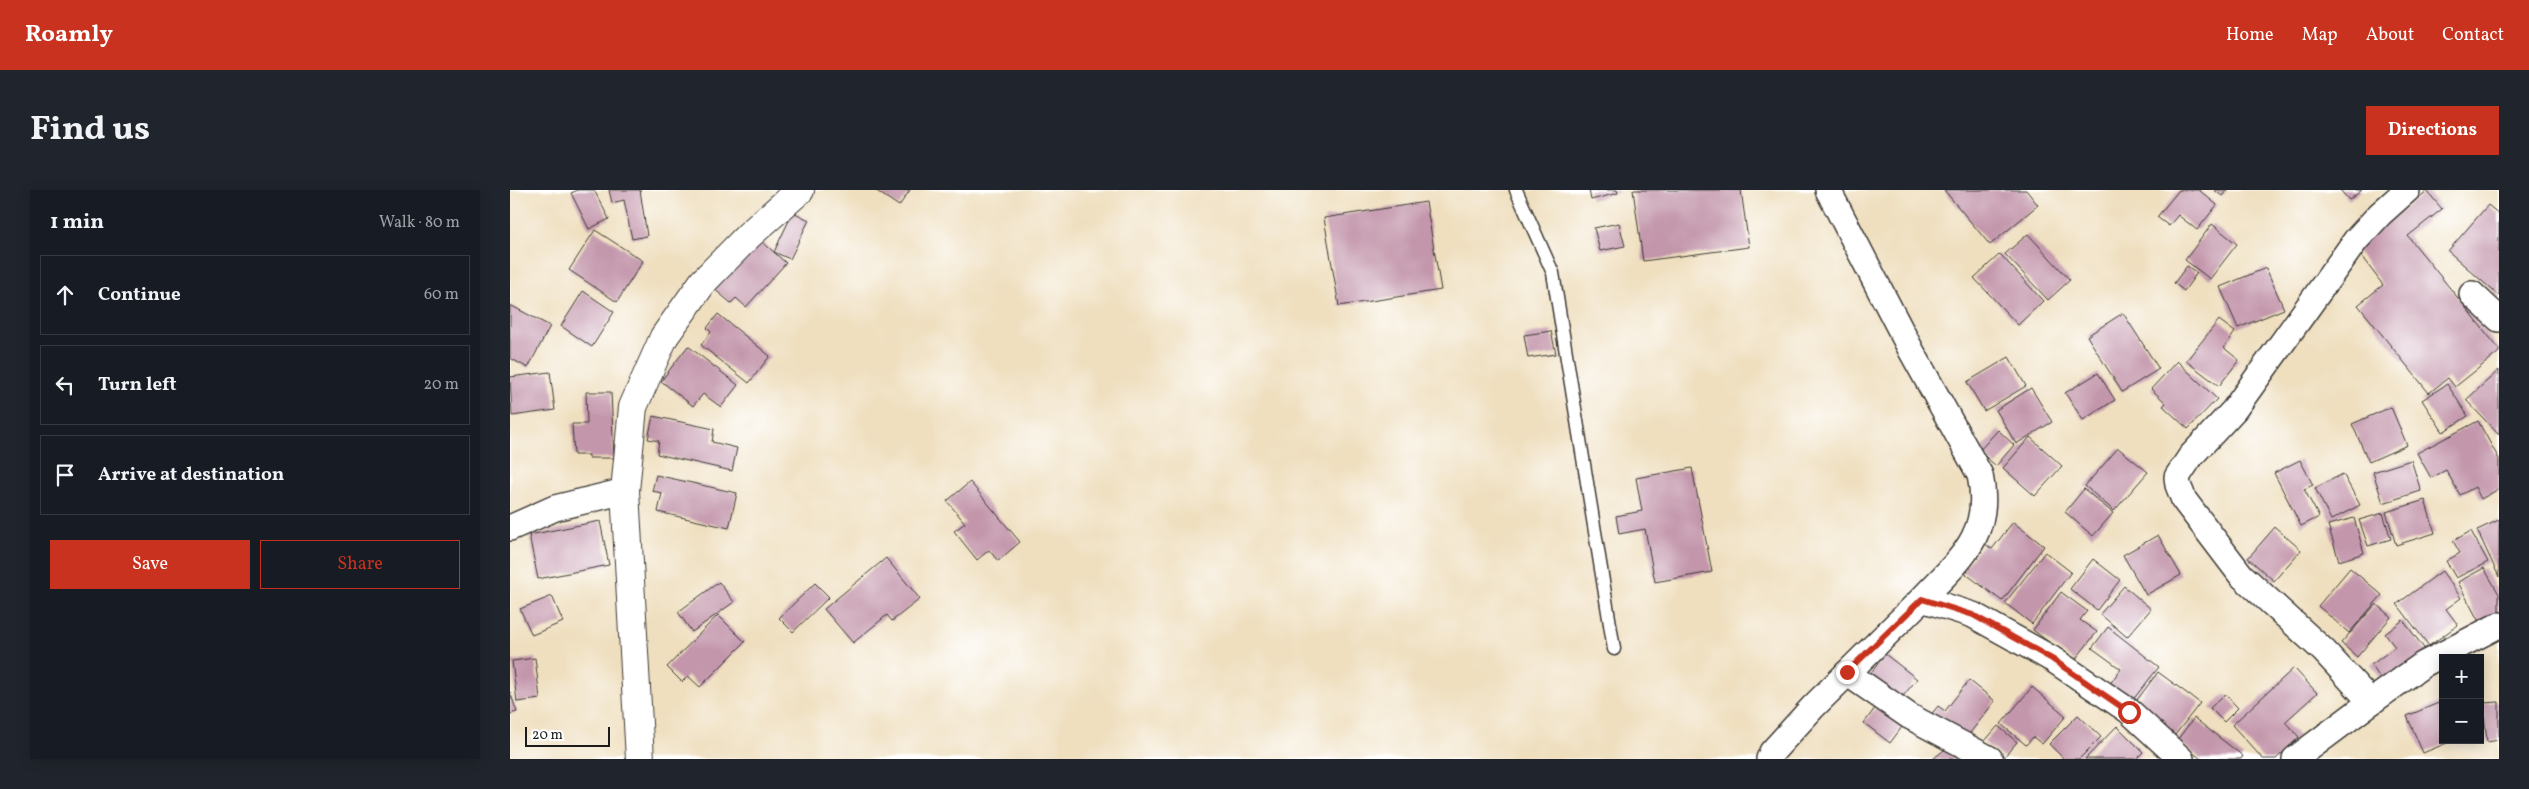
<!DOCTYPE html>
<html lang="en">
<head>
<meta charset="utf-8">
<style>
	:root { --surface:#171b24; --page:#20242c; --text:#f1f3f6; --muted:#9ea1a6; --line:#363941; --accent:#c8321e }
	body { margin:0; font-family:Vollkorn,serif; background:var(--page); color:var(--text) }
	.controls { position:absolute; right:15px; bottom:15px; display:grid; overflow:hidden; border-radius:0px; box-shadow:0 2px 12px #0003 }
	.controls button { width:45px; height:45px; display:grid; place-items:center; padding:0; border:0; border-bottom:1px solid var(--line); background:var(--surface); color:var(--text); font:25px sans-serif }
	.scale { position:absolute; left:15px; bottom:12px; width:85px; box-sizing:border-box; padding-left:5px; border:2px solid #1c1c1c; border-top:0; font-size:14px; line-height:18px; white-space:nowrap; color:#1c1c1c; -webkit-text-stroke:4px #fff; paint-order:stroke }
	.stop { position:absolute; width:15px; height:15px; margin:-11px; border:4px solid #c8321e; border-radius:50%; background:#fff }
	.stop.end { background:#c8321e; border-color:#fff; box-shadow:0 1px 5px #0008 }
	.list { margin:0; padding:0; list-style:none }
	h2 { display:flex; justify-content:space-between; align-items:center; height:65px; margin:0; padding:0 20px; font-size:21px }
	h2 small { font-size:16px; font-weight:400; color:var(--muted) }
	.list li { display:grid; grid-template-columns:32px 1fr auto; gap:15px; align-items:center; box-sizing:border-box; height:80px; margin:0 10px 10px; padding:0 10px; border:1px solid var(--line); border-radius:0px }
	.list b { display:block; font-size:19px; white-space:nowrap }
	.list em { font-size:16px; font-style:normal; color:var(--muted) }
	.actions { display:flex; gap:10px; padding:15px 20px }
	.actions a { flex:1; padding:11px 0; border:1px solid var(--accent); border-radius:0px; text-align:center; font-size:18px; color:var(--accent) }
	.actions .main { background:var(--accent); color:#fff }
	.icon { flex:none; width:28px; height:28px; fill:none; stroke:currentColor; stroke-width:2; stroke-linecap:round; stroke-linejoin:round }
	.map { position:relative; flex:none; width:1989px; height:569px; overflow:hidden; border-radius:0px }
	header { display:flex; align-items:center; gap:30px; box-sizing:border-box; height:70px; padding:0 25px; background:var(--accent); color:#fff }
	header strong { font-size:24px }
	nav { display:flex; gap:28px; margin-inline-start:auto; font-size:18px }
	.intro { display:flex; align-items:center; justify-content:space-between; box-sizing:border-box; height:120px; padding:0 30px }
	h1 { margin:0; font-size:35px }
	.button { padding:12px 22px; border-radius:0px; background:var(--accent); color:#fff; font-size:18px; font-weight:700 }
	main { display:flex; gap:30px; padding:0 30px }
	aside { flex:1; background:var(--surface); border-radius:0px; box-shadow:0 2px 12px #0003 }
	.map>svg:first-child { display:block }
	.building { fill:#c396ab }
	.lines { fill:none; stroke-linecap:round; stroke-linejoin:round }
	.lane-casing { stroke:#3c3934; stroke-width:15 }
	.street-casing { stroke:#3c3934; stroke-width:28 }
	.secondary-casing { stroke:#3c3934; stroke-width:30 }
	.lane { stroke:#fff; stroke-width:12 }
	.street { stroke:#fff; stroke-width:25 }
	.secondary { stroke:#fff; stroke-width:28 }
	.route { stroke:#c8321e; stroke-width:6 }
</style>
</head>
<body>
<header>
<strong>Roamly</strong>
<nav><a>Home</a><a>Map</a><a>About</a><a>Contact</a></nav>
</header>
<div class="intro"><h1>Find us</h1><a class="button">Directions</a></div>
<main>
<aside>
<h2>1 min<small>Walk · 80 m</small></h2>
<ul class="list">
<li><svg class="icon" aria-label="ahead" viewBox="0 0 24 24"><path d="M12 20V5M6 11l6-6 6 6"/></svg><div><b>Continue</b></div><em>60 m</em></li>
<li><svg class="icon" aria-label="left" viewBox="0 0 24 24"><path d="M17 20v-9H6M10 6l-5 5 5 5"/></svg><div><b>Turn left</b></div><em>20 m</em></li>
<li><svg class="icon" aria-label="arrive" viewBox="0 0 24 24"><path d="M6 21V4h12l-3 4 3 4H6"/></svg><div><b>Arrive at destination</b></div></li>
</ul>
<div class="actions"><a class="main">Save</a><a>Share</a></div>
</aside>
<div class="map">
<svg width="1989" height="569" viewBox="0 0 1989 569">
	<rect width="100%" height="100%" fill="#fff"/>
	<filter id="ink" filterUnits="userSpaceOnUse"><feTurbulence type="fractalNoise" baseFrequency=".02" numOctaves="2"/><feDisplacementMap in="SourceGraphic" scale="10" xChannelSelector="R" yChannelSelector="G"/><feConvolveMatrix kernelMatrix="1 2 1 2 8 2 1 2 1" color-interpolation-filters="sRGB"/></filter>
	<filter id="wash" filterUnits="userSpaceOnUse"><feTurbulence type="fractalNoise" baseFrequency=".0096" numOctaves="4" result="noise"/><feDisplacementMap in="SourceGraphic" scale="20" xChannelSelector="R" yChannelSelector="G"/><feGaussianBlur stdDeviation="1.12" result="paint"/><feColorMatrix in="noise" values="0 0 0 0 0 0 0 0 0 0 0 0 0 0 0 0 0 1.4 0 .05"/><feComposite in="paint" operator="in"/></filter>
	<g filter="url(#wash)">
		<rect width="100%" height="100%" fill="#efdfbf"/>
		<g id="blocks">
			<!-- building -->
			<g class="building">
				<polygon points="68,0 84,0 99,29 79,39 61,3"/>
				<polygon points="99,0 130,0 137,46 122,49 114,10 102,13"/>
				<polygon points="365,0 400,0 389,16"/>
				<polygon points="1079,0 1107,0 1108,3 1081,10"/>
				<polygon points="1123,0 1231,0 1239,57 1133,71"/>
				<polygon points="1434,0 1516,0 1528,15 1480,55"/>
				<polygon points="1669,0 1689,0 1707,15 1687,40 1668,25 1659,36 1647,27"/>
				<polygon points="1704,0 1717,0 1712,6"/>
				<polygon points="1830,0 1852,0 1839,10"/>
				<polygon points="1917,1 1932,19 1898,46 1989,159 1989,162 1945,197 1938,188 1919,203 1848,115 1873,95 1845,58"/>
				<polygon points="916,12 931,100 829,116 814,28"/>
				<polygon points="1978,15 1989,24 1989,106 1938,61"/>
				<polygon points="283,22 299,30 280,69 264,62"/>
				<polygon points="1109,33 1115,56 1090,61 1084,38"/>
				<polygon points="1702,34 1727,54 1700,89 1675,70"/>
				<polygon points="85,40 133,71 107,112 59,80"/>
				<polygon points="1518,44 1560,90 1538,110 1495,64"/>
				<polygon points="248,48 276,73 236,117 226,108 221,113 203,98"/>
				<polygon points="1490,64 1533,111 1508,135 1464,88"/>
				<polygon points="1677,76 1687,83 1674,101 1664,93"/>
				<polygon points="1756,78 1774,119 1728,138 1710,97"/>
				<polygon points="73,101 104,122 82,157 51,136"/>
				<polygon points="0,115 40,136 18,178 0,168"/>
				<polygon points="1613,123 1649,179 1612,202 1577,146"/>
				<polygon points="208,124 260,166 239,193 191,155 201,142 197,138"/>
				<polygon points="1709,130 1725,142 1714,158 1729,170 1709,196 1676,171"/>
				<polygon points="1041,141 1046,164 1018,168 1014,145"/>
				<polygon points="178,156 228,195 211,217 193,204 183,216 151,191"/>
				<polygon points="1499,167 1516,196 1474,221 1457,192"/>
				<polygon points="1667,171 1707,209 1678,239 1653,216 1656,213 1641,199"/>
				<polygon points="1989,180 1989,245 1956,210"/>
				<polygon points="40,182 45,220 2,226 0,187"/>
				<polygon points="1588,183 1605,210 1573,230 1555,203"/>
				<polygon points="1937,194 1958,226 1933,242 1912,210"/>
				<polygon points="1521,198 1542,232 1506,254 1486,220"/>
				<polygon points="76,202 101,202 104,268 79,268 79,265 64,265 62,234 77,234"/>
				<polygon points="1881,217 1897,255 1859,272 1842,234"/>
				<polygon points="143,226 204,239 202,252 227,258 222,281 147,264 149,251 138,249"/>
				<polygon points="1968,231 1989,269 1989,299 1971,309 1965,297 1950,305 1936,280 1921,288 1907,263"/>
				<polygon points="1488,240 1504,255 1486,276 1469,261"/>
				<polygon points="1520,247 1552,276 1525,306 1493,278"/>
				<polygon points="1608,258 1638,282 1604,321 1575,296"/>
				<polygon points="1790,270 1803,295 1794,299 1809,327 1791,336 1764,283"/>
				<polygon points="1901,270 1911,301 1873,313 1863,282"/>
				<polygon points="1182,278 1202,382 1145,392 1135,339 1109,344 1106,326 1132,321 1126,288"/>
				<polygon points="1833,284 1850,315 1821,330 1805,298"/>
				<polygon points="146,285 227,303 219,338 148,322 152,303 142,301"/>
				<polygon points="460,292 510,352 488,371 479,360 467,370 444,341 455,333 437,311"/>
				<polygon points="1574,299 1603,323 1583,346 1555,322"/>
				<polygon points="1915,310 1925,343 1886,355 1876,322"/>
				<polygon points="1873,323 1881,349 1858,356 1849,330"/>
				<polygon points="1844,328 1854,363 1829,371 1818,335"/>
				<polygon points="1989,330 1989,387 1967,340"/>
				<polygon points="90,331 99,375 28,389 19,345"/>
				<polygon points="1503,332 1534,356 1492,411 1452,381 1474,353 1482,359"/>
				<polygon points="1765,337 1791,360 1764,391 1738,368"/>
				<polygon points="1961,341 1978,372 1946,388 1936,371 1950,363 1943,351"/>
				<polygon points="1648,345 1671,385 1636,405 1613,365"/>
				<polygon points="1535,362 1561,382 1522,434 1495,413"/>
				<polygon points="376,368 410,409 382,431 377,425 343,453 314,419"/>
				<polygon points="1583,369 1610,390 1587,420 1560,399"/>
				<polygon points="1840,378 1872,405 1839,443 1808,416"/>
				<polygon points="1974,378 1989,404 1989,424 1970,434 1948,392"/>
				<polygon points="1932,381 1951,408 1936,419 1948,435 1919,456 1887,414"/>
				<polygon points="209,392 224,412 182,442 168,422"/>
				<polygon points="305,393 319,407 283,442 269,428"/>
				<polygon points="1614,396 1641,419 1617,447 1590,424"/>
				<polygon points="1551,402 1577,421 1570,430 1587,442 1564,471 1523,440"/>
				<polygon points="42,406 53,432 22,445 10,419"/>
				<polygon points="1866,414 1881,427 1847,467 1831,453"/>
				<polygon points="208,425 235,452 190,497 178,486 172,492 157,477"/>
				<polygon points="1893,430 1919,465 1876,496 1861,475 1885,457 1875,444"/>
				<polygon points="1598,437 1649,477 1621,512 1599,495 1611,479 1582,458"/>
				<polygon points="1375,464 1407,489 1389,511 1358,487"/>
				<polygon points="25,468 30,509 7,512 2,471"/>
				<polygon points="1784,478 1807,503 1775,532 1789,547 1766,569 1753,569 1722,535"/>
				<polygon points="1648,482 1690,513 1665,545 1624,514"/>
				<polygon points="1459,490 1485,511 1453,552 1420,526 1428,516 1435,521"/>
				<polygon points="1522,497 1556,526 1532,554 1523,547 1516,555 1491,534"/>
				<polygon points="0,502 7,522 0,524"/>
				<polygon points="1715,504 1728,518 1714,532 1700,518"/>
				<polygon points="1371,510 1398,529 1380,553 1354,533"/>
				<polygon points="1931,512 1933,550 1944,550 1913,563 1897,526"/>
				<polygon points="1989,512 1989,550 1977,552 1973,513"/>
				<polygon points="1568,525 1591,547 1569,569 1554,569 1539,554"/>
				<polygon points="1684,528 1733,566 1731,569 1691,569 1667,550"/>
				<polygon points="1488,536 1507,552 1493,568 1474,552"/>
				<polygon points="1607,536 1633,562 1626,569 1575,569"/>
				<polygon points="1444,552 1458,569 1423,569"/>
			</g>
		</g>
	</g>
	<g filter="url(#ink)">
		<use href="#blocks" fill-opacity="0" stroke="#3c3934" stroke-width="1"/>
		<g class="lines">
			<defs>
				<polyline id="lane" points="1006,0 1043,83 1104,459"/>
				<g id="street">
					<path d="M1318,0L1402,162L1470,285C1483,345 1449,370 1412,409"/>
					<polyline points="1962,104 1989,129"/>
					<polyline points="0,338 45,318 115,301"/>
					<polyline points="1337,483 1399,526 1480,569"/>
					<polyline points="1861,512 1914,474 1989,435"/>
					<polyline points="1259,569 1262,562 1303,517 1412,409 1463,425 1542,469 1619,521 1671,569"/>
					<polyline points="1785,569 1861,512 1814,461 1731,385 1674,310 1668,295 1667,287 1681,266 1724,220 1846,50 1870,24 1897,0"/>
				</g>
				<polyline id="secondary" points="130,569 115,301 123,217 154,147 193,92 239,45 290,0"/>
			</defs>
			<!-- lane casing -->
			<use href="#lane" class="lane-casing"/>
			<!-- street casing -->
			<use href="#street" class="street-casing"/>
			<!-- secondary casing -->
			<use href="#secondary" class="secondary-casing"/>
			<!-- lane -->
			<use href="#lane" class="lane"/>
			<!-- street -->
			<use href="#street" class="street"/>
			<!-- secondary -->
			<use href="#secondary" class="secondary"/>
		</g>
	</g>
	<g class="lines" filter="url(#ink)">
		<!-- route -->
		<polyline class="route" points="1337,482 1412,409 1463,425 1542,469 1619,522"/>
	</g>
</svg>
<div class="controls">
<button>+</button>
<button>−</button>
</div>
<div class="scale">20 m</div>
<div class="stop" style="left:1619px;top:522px"></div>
<div class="stop end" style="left:1337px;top:482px"></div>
</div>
</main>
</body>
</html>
